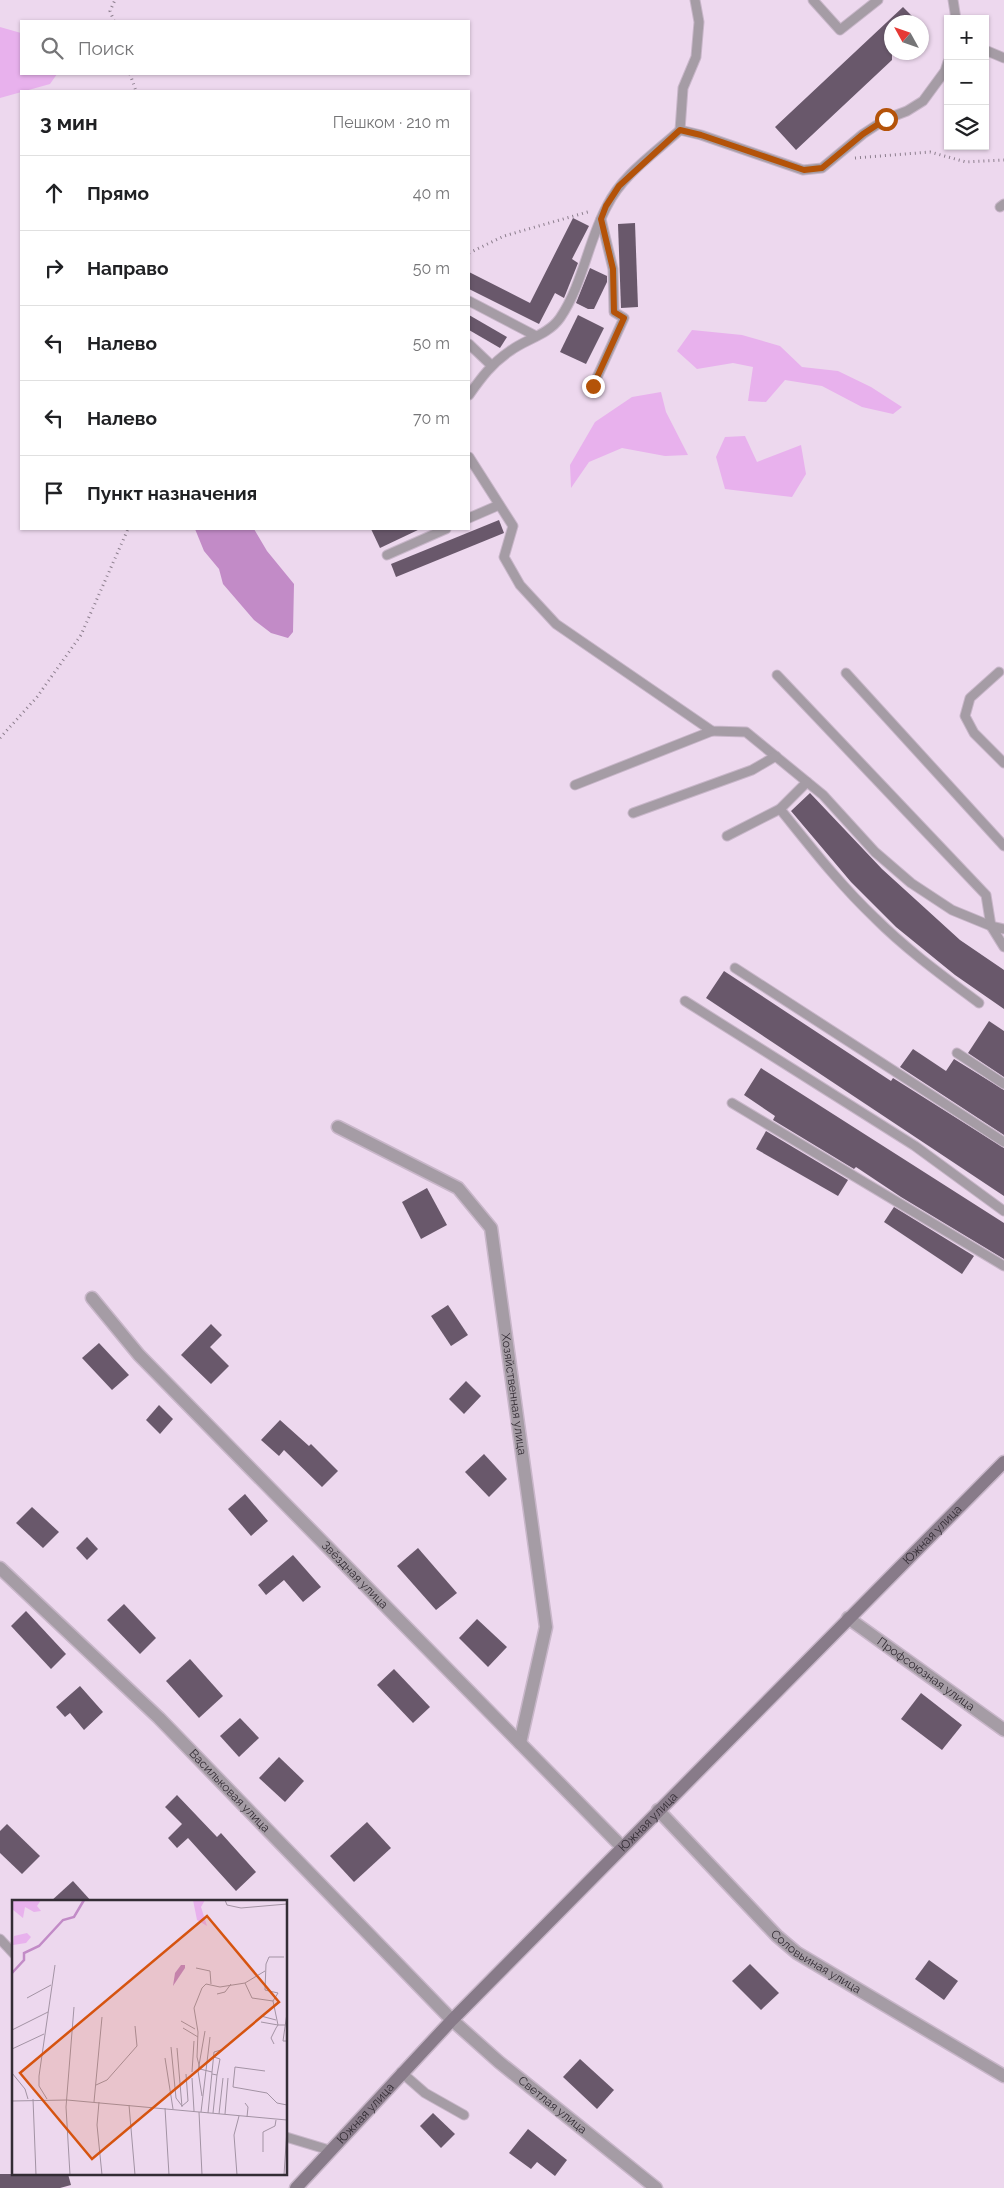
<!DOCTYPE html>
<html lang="ru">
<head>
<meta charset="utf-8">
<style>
	:root { --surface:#fff; --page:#f6f6f6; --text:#202124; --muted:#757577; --line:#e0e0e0 }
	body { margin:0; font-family:Raleway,sans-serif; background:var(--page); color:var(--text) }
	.controls { position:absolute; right:15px; top:15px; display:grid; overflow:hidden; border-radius:0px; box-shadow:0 1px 4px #0004 }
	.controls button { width:45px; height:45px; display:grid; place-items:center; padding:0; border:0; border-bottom:1px solid var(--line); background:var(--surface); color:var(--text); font:25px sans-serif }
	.compass { position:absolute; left:884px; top:15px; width:45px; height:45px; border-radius:50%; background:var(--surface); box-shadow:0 1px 4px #0004; rotate:310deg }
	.stop { position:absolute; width:15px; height:15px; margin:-11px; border:4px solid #b45309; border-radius:50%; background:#fff }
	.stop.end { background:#b45309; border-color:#fff; box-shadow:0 1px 5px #0008 }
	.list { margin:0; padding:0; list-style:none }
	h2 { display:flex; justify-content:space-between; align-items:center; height:65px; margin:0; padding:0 20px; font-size:21px }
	h2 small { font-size:16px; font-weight:400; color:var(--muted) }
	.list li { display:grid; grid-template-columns:32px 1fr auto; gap:15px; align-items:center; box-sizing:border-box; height:75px; padding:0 20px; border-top:1px solid var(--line) }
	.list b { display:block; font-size:19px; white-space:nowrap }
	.list em { font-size:16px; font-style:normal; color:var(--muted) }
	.icon { flex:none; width:28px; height:28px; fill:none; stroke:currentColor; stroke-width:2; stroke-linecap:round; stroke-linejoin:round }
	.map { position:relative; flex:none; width:1004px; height:2188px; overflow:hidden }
	.search { position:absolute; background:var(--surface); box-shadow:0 1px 4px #0004; left:20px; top:20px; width:450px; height:55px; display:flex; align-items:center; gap:12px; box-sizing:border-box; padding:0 18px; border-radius:0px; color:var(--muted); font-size:19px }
	.panel { position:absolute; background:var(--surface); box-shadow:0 1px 4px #0004; left:20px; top:90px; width:450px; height:440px; border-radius:0px }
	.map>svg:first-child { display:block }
	.green { fill:#e8b1ed }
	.water { fill:#c28bc7 }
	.building { fill:#69586b }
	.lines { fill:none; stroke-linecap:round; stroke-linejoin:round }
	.lane-casing { stroke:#c8b6c9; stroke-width:11 }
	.street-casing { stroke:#c8b6c9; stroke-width:15 }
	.secondary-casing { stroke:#c8b6c9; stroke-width:15 }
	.path { stroke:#8c7e8d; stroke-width:3; stroke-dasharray:1 4; stroke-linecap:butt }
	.lane { stroke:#a59ca5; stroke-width:9 }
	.street { stroke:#a59ca5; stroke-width:12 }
	.secondary { stroke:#887b89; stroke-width:12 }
	.route { stroke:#b45309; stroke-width:6 }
	.labels { text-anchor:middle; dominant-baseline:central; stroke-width:5; stroke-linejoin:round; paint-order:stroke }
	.street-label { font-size:12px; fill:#332c34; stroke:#edd8ee }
	.inset-river { fill:none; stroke:#c28bc7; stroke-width:2.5 }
	.inset-road { fill:none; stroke:#a393a4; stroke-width:1 }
	.view { fill:#d65410; fill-opacity:0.15; stroke:#d65410; stroke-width:2.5 }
	.inset-edge { fill:none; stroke:#332c34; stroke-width:2.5 }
</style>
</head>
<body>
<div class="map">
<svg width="1004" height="2188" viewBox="0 0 1004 2188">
	<rect width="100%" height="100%" fill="#edd8ee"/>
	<!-- green -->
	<g class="green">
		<polygon points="0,27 21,33 21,74 57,74 50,84 0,98"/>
		<polygon points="692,330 742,335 780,346 802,367 838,371 871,387 902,407 893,414 862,407 822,386 785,380 766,402 748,401 753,367 733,363 697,369 677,351"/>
		<polygon points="661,392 666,412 688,455 665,456 622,448 589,462 571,488 570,465 595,422 632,397"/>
		<polygon points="745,436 757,462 801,445 806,474 792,497 725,489 716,457 725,437"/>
	</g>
	<!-- water -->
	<polygon class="water" points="195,529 254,529 267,551 294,584 293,632 288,638 271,633 254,620 223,584 219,569 204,551"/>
	<!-- building -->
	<g class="building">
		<polygon points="903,7 918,22 892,22 892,60 796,150 775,127"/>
		<polygon points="573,218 589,226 572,259 578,263 564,298 555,293 539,324 469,289 469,272 530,303"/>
		<polygon points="635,223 638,307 621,308 618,224"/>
		<polygon points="590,268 607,276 607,282 594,309 588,309 576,303"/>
		<polygon points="469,315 507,337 500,348 469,330"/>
		<polygon points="578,315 604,328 586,364 560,352"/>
		<polygon points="499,520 504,533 396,577 391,564"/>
		<polygon points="371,529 420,529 380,548"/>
		<polygon points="810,793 882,869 960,940 1004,970 1004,1009 955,975 896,927 851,882 791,811"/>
		<polygon points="724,971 891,1081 893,1078 1004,1148 1004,1196 706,998"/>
		<polygon points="989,1021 1004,1031 1004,1077 968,1053"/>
		<polygon points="913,1049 946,1071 954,1059 1004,1090 1004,1135 900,1067"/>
		<polygon points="761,1068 1004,1223 1004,1259 901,1197 856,1167 854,1169 773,1120 775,1116 744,1095"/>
		<polygon points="766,1131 848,1180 838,1196 756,1149"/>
		<polygon points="427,1188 447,1225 421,1239 402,1202"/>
		<polygon points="894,1207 974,1256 962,1274 884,1222"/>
		<polygon points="448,1305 468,1335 451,1346 431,1316"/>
		<polygon points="211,1324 222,1335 210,1347 229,1366 211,1384 181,1355"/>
		<polygon points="99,1343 129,1375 112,1390 82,1358"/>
		<polygon points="466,1381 481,1396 464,1414 449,1399"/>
		<polygon points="159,1405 173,1419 160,1434 146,1420"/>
		<polygon points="280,1420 309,1446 311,1444 338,1471 322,1487 284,1450 279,1456 261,1440"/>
		<polygon points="484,1454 507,1479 489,1497 465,1472"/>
		<polygon points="245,1494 268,1521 251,1536 228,1509"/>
		<polygon points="32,1507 59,1532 43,1548 16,1523"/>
		<polygon points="87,1537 98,1549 87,1560 76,1548"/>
		<polygon points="418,1548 457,1593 436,1610 397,1566"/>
		<polygon points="293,1555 321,1587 303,1602 284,1580 266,1595 258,1585"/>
		<polygon points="124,1604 156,1638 140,1654 107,1620"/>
		<polygon points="26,1611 66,1654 51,1669 11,1626"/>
		<polygon points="477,1619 507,1647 488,1667 459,1638"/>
		<polygon points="190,1659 223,1696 199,1718 166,1681"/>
		<polygon points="394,1669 430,1707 413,1723 377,1685"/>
		<polygon points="80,1686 103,1712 84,1730 70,1713 65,1717 56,1707"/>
		<polygon points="921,1693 962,1725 942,1750 901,1719"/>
		<polygon points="240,1718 259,1738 239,1757 220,1736"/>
		<polygon points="279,1757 304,1781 285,1802 259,1778"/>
		<polygon points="177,1795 217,1837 221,1833 256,1872 236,1891 188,1838 177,1848 168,1838 182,1824 165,1807"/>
		<polygon points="367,1822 391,1848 354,1882 330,1856"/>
		<polygon points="7,1824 40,1856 22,1874 0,1853 0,1831"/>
		<polygon points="73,1881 92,1902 50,1902"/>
		<polygon points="929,1960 958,1981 944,2000 915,1979"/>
		<polygon points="750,1964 779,1993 761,2010 732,1981"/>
		<polygon points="580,2059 614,2090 597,2109 563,2077"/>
		<polygon points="433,2113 455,2134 441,2148 420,2126"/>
		<polygon points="528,2129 567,2160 555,2176 537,2162 531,2169 509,2153"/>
		<polygon points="0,2174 68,2174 71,2185 60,2188 0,2188"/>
	</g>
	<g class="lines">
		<defs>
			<g id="lane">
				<polyline points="813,0 840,30 878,0"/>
				<polyline points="953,0 956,19"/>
				<polyline points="985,50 1004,58"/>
				<polyline points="680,130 683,88 696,57 699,22 695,0"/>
				<polyline points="1000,207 1004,204"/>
				<polyline points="469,301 536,336"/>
				<polyline points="469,344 491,365"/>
				<polyline points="593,386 624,318 614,312 613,269 601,219"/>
				<path d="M469,395C481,378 492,363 510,351C526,339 548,335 560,318C583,284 588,241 607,206C622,175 655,153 680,130L701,135L803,170L822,168L863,134L886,119L907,111L923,101L945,71L948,62"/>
				<polyline points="469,457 513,526 504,557 520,585 556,624 712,731 746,732 823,795 875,852 911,883 952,910 991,926 1004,929"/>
				<polyline points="469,518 499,505"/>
				<polyline points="387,555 446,529"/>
				<polyline points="999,672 970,698 965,716 974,733 1004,763"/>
				<polyline points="846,673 1004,846"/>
				<polyline points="777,675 986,895 991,926 1004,947"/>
				<polyline points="575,785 712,731"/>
				<path d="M780,809C810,846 840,885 875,918C907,950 943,976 979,1003"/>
				<polyline points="633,813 752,770 776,756"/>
				<polyline points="727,836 780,809 807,782"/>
				<polyline points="735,968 1004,1142"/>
				<polyline points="685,1001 915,1146 1004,1211"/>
				<polyline points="957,1053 1004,1084"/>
				<polyline points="732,1103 1004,1266"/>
				<polyline points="0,1939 14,1954"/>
				<polyline points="401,2072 425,2093 464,2115"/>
				<polyline points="286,2137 329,2150"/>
			</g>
			<g id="street">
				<path id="s1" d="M338,1127L458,1188L491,1228L546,1627L520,1743"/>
				<path id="s2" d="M92,1298L139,1355L622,1847"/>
				<path id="s3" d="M0,1568L159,1718L452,2020L499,2062L656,2188"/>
				<path id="s4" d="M848,1618L1004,1730"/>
				<path id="s5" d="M658,1810L777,1936L797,1953L1004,2076"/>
			</g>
			<g id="secondary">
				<path id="s6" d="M296,2188L452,2020L1004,1462"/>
			</g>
		</defs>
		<!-- lane casing -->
		<use href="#lane" class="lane-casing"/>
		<!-- street casing -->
		<use href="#street" class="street-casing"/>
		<!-- secondary casing -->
		<use href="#secondary" class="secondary-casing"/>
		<!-- path -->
		<g class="path">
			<polyline points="114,21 110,11 115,0"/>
			<polyline points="130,74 136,91"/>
			<polyline points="855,158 930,152 966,162 1004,160"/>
			<polyline points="469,253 504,236 591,211"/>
			<polyline points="0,738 37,697 81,635 128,529"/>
		</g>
		<!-- lane -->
		<use href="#lane" class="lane"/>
		<!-- street -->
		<use href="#street" class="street"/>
		<!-- secondary -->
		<use href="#secondary" class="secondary"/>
	</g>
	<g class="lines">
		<!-- route -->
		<polyline class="route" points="593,386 624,318 614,312 613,269 601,219 606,206 619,186 680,130 701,135 804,170 822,168 863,134 886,119"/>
	</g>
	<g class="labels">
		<!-- street labels -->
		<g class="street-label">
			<text stroke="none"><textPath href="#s1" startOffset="354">Хозяйственная улица</textPath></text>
			<text stroke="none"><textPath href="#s6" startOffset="912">Южная улица</textPath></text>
			<text stroke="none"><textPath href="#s2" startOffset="382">Звёздная улица</textPath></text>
			<text stroke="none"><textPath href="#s4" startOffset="96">Профсоюзная улица</textPath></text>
			<text stroke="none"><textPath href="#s3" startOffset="320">Васильковая улица</textPath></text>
			<text stroke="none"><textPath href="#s6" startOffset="508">Южная улица</textPath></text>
			<text stroke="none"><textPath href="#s5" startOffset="220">Соловьиная улица</textPath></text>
			<text stroke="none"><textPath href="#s3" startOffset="771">Светлая улица</textPath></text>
			<text stroke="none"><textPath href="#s6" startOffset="102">Южная улица</textPath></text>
		</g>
	</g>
	<!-- overview -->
	<g transform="translate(12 1900)">
		<rect width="275" height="275" fill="#edd8ee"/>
		<path d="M0,0H29L25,6L29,11L22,12L13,7L11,18L0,9ZM181,0H193L189,7L195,26L185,20ZM15,33L19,37L14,43L1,45L2,36Z" fill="#e8b1ed"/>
		<path d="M169,65H173V68L161,86L163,73Z" fill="#c28bc7"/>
		<path class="inset-river" d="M0,73L12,60V53L27,46L51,20L62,17L72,0"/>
		<path class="inset-road" d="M213,0L215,5L229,8L275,4M184,68L198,71L199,84M233,83L253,71M205,94L213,92L219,84M15,98L39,85M275,113L271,141H275M249,116L264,120M169,121L183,129M249,122L266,125L261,101M171,128L186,137M0,130L36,112M262,144L259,138L264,128L266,125H273M159,147L164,198L170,206L176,201L174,174M165,148L170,207M0,149L32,134M202,157L208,159L205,175M153,158L161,209M253,171L223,167L221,187L255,193L265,203L275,205M180,172L182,141M200,172L188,169L185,157L186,132L182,108L190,88L194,84L208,87L233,83L240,98L261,101L266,93L253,90L254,64L257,57H272M0,173L13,189L16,199M200,174L205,175L201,213M180,178L182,211M84,185L95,180L125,146L123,126M190,196L186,171L193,131M21,199L24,275M35,199L27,186V176L43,65M0,201L55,200L275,220M82,202L90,117M87,202L85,225L90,275M233,203L236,207L235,217M117,205L123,275M153,208L157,275M187,212L190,275M189,212L198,137M196,213L202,152L209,150M207,214L211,178M213,214L216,178M251,252V232L263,226L264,220M58,275L54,207L62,107M225,275L222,235L227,216M272,275L275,229"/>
		<path class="view" d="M195,16L267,102L80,259L8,173Z"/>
		<rect width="275" height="275" class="inset-edge"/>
	</g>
</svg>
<div class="controls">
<button>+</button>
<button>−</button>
<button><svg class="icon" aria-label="layers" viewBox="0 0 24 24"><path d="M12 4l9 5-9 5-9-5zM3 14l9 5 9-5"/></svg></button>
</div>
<svg class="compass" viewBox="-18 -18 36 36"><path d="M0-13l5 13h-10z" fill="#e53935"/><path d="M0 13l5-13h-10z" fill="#757577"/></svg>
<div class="stop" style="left:886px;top:119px"></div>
<div class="stop end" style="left:593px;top:386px"></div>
<div class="search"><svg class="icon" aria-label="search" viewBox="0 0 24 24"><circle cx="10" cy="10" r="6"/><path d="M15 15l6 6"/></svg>Поиск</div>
<section class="panel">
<h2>3 мин<small>Пешком · 210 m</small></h2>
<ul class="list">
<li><svg class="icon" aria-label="ahead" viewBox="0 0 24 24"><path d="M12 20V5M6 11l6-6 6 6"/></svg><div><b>Прямо</b></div><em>40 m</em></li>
<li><svg class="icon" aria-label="right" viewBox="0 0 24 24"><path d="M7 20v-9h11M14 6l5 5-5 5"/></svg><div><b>Направо</b></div><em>50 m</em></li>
<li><svg class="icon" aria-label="left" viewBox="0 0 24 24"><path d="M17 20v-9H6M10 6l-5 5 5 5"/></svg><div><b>Налево</b></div><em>50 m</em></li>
<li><svg class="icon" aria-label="left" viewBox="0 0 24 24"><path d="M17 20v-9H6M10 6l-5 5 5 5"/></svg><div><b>Налево</b></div><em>70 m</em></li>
<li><svg class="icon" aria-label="arrive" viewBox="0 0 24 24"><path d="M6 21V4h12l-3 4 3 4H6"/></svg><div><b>Пункт назначения</b></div></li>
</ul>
</section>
</div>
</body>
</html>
